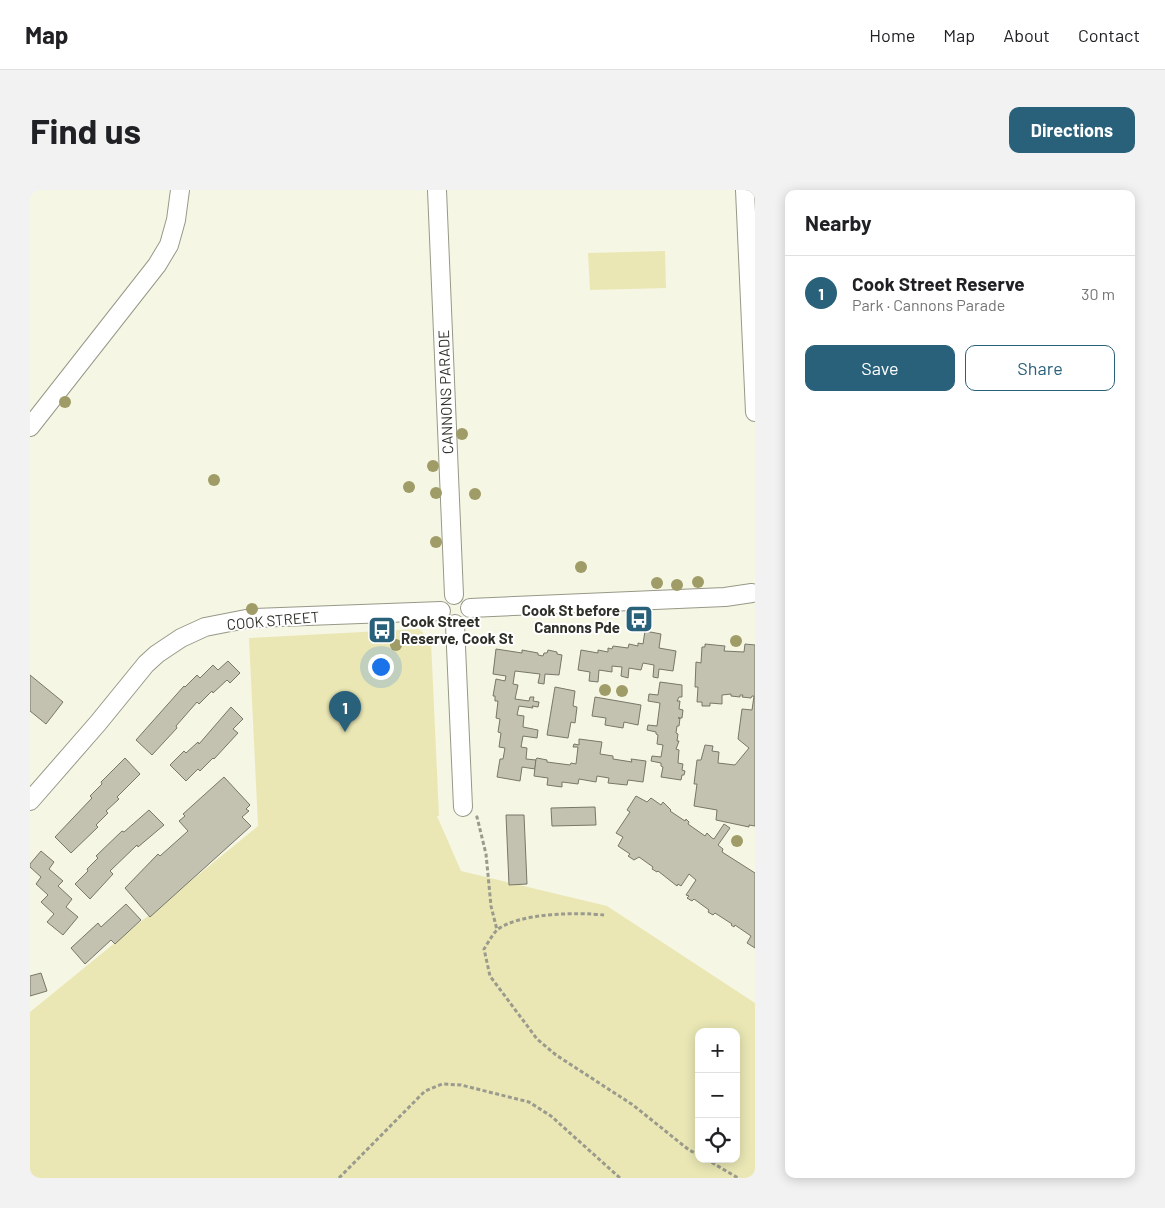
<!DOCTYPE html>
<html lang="en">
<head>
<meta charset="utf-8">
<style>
	:root { --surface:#fff; --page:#f2f2f2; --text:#202124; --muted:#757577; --line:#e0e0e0; --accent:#29617b }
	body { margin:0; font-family:Barlow,sans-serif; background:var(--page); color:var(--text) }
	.controls { position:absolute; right:15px; bottom:15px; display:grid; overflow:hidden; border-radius:10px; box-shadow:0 2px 12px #0003 }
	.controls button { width:45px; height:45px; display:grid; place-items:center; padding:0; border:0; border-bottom:1px solid var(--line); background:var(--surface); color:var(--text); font:25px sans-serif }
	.you { position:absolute; left:350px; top:476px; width:18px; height:18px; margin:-12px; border:4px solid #fff; border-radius:50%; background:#1a73e8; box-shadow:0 0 0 8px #1a73e833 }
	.badge { display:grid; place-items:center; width:32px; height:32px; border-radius:50%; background:var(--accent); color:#fff; font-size:16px; font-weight:700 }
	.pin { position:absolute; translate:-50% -41px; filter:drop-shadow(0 1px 2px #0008) }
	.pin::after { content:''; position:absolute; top:26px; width:18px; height:15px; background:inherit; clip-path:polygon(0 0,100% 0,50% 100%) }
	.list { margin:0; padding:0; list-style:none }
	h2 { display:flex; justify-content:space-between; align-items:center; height:65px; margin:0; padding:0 20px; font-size:21px }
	h2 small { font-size:16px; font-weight:400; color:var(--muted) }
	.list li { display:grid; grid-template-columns:32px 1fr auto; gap:15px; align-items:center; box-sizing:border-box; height:75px; padding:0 20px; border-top:1px solid var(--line) }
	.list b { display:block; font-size:19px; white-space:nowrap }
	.list p { margin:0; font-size:16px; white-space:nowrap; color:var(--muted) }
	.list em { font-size:16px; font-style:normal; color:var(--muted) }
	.actions { display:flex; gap:10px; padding:15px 20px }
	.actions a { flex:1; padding:11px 0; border:1px solid var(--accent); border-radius:10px; text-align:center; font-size:18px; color:var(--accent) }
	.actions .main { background:var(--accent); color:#fff }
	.icon { flex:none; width:28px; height:28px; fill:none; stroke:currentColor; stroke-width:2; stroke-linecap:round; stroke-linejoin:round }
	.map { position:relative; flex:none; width:725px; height:988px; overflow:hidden; border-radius:10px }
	header { display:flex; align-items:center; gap:30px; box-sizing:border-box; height:70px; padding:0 25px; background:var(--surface); border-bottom:1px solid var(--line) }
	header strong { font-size:24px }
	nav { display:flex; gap:28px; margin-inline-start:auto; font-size:18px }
	.intro { display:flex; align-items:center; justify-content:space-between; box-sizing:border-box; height:120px; padding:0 30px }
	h1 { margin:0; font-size:35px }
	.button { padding:12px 22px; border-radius:10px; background:var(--accent); color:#fff; font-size:18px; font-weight:700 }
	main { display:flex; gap:30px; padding:0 30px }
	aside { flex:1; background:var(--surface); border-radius:10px; box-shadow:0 2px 12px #0003 }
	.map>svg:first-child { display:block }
	.green { fill:#eae7b5; fill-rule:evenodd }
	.building { fill:#c3c2b1; stroke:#787768 }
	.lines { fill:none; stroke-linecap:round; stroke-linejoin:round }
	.street-casing { stroke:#989888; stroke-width:20 }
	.path { stroke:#9a9a8d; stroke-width:3; stroke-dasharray:4 2.5; stroke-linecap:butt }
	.street { stroke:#fff; stroke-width:18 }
	.tree { fill:#9f9c67 }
	.labels { text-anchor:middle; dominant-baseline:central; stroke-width:4; stroke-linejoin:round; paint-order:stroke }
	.street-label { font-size:15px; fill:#30302a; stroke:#fff }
	.poi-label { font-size:15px; font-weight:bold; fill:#30302a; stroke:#fff; text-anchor:end }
</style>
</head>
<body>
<header>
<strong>Map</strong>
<nav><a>Home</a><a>Map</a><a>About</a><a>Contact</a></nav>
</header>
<div class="intro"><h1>Find us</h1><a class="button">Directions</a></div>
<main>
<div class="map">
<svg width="725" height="988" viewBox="0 0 725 988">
	<rect width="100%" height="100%" fill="#f6f6e4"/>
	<!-- green -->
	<g class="green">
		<polygon points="635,61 636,98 560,100 558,63"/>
		<path d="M389,439L401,451L409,626H407L431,681L577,716L725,813V988H0V822L228,636L219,448ZM669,842H706V969H669Z"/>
	</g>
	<!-- building -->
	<g class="building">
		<polygon points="615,441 631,444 629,458 646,461 643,481 629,479 628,488 623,487 624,475 613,473 611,480 599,478 598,488 591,486 592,477 582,476 582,482 569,480 568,492 559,491 560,482 548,480 551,460 568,463 568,460 578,462 578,458 582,459 583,456 598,458 599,454 608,456 608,453 613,454"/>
		<polygon points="675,454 695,456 694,461 714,462 715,454 725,455 725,636 719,635 719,637 686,630 687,620 664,616 667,594 664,594 667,570 671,570 675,555 683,556 682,561 689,562 688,573 705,575 719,558 708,549 712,519 722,520 724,506 722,506 721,508 712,507 713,505 710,505 710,507 701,506 701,504 692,505 692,514 680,513 680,516 672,516 672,512 667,512 668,497 665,497 666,472 671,473 672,457 675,457"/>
		<polygon points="466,459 492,463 492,460 508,463 508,465 513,466 514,463 517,463 518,460 527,462 527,464 532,465 529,485 515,484 514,494 508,493 510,484 485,481 483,494 488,495 485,509 499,511 500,507 504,507 503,511 509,512 508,517 502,516 503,518 489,516 487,525 494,526 493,537 508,540 507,548 493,546 491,557 497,558 496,569 506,570 505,579 492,577 490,591 467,587 470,569 473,569 475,558 469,557 471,543 468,542 470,529 466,528 468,511 465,511 465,506 463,506 466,489 475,491 476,486 463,484"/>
		<polygon points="198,471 210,483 200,493 197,490 183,503 182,501 169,514 167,512 146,536 147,538 122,565 106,550 154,496 155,497 167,485 170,488 183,475 188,480"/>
		<polygon points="0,485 33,512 16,534 0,521"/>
		<polygon points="630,492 652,495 652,507 649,507 647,511 650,511 649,519 653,520 652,528 648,528 650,528 649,536 647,536 646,543 648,544 647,551 649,551 646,559 649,560 648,573 653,574 652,580 655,581 654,585 652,585 651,590 631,587 633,577 631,576 631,573 621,571 622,566 631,567 633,555 627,554 628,545 626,544 626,542 617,540 618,535 627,536 630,513 618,511 619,504 628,505"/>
		<polygon points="525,497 545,501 543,516 547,517 545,533 541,532 538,548 517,545"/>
		<polygon points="565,507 611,515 608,535 594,532 593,538 575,535 576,528 562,526"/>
		<polygon points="201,517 213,529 203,539 208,543 184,569 183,568 170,581 168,579 156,591 140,575 154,561 156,563 168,552 169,554"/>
		<polygon points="549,549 572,552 570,564 583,566 583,569 602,572 601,569 616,571 613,592 598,590 597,595 578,593 579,588 567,586 566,592 549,589 548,594 532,592 532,597 517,595 518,588 504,586 506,569 507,568 517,570 517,572 540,575 541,573 546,574 548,557 543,557 544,554 549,555"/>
		<polygon points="95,568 110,584 87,607 89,609 76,621 78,623 66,635 68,637 41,663 25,647 62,608 60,606 72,594 71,592"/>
		<polygon points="194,587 220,615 216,619 219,621 212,627 221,636 120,727 95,698 128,664 130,666 158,641 149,631 155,626 153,624"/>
		<polygon points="606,606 617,612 621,608 631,615 633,612 641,620 640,621 655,631 656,629 659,632 658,634 675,646 677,643 682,648 684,649 694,634 700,638 688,655 693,659 692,662 725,683 725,758 717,753 721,746 705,735 704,737 701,735 702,734 685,723 683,725 678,722 679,720 664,709 662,711 657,708 659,706 656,705 666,690 659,684 651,696 648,694 647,696 628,681 627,682 622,679 623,677 609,667 604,670 598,666 600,664 588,656 593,647 586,643 600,622 597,620"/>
		<polygon points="565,617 566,635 522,636 521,618"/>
		<polygon points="119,620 134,635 108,657 107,655 80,681 83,684 60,709 45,694 58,681 57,679 68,668 66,666 92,641 94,642"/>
		<polygon points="476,625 494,625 497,694 479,695"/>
		<polygon points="11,661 24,672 19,679 33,691 28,696 42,709 36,717 48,727 33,745 17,732 24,724 11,712 18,705 6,694 11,687 0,677 0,674"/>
		<polygon points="96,714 111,730 85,754 81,750 55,774 41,758 68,733 71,737"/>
		<polygon points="11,783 17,801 0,806 0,786"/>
	</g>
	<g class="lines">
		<defs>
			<g id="street">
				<polyline points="407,0 424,405"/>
				<polyline points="715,0 725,222"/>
				<polyline points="0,237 127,75 139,55 146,30 150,0"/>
				<polyline points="440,418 695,407 722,403"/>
				<polyline points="425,434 433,617"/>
				<polyline points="0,611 68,533 116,474 127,464 151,448 175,437 221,428 411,421"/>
			</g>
		</defs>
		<!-- street casing -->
		<use href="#street" class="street-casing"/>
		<!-- path -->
		<g class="path">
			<polyline points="446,626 447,627 456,664 461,716 467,740"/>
			<path d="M574,725C548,722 488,723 467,740C462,745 458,753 454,759L460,786L507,849L526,865L603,915L659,960L669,965"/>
			<polyline points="676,969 708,988"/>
			<polyline points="309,988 395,901 412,894 431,895 499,912 521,926 590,988"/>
		</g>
		<!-- street -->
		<use href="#street" class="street"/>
	</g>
	<!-- trees -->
	<g class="tree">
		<circle cx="35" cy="212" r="6"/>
		<circle cx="432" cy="244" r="6"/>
		<circle cx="403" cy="276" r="6"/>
		<circle cx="184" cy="290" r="6"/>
		<circle cx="379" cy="297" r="6"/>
		<circle cx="406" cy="303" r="6"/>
		<circle cx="445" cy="304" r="6"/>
		<circle cx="406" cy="352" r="6"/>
		<circle cx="551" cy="377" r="6"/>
		<circle cx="668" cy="392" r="6"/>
		<circle cx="627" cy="393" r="6"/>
		<circle cx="647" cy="395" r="6"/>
		<circle cx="222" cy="419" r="6"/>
		<circle cx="706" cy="451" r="6"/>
		<circle cx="366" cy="455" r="6"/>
		<circle cx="354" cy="480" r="6"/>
		<circle cx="575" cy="500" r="6"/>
		<circle cx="592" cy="501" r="6"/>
		<circle cx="707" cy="651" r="6"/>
	</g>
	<!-- icons -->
	<defs>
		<symbol id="bus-square" viewBox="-11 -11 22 22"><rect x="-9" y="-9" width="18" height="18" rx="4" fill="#29617b" stroke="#fff"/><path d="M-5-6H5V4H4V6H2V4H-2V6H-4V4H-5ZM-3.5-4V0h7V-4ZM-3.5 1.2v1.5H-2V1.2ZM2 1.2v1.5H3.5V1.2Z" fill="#fff"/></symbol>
	</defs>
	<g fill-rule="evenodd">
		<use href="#bus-square" x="593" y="413" width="32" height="32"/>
		<use href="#bus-square" x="336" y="424" width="32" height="32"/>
	</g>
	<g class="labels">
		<!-- street labels -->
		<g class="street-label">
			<text transform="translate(415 202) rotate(-92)">CANNONS PARADE</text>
			<text transform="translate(243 430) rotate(-5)">COOK STREET</text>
		</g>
		<!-- poi labels -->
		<g class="poi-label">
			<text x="590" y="420">Cook St before<tspan x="590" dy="17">Cannons Pde</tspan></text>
			<text x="371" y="431" text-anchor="start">Cook Street<tspan x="371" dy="17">Reserve, Cook St</tspan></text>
		</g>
	</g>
</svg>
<div class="controls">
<button>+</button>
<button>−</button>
<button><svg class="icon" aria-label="locate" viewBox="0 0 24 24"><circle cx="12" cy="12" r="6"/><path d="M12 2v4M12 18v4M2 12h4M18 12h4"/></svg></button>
</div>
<div class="you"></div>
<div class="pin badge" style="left:315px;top:542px">1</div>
</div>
<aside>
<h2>Nearby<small></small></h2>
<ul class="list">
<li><span class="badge">1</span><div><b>Cook Street Reserve</b><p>Park · Cannons Parade</p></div><em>30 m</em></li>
</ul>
<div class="actions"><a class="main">Save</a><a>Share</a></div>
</aside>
</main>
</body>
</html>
